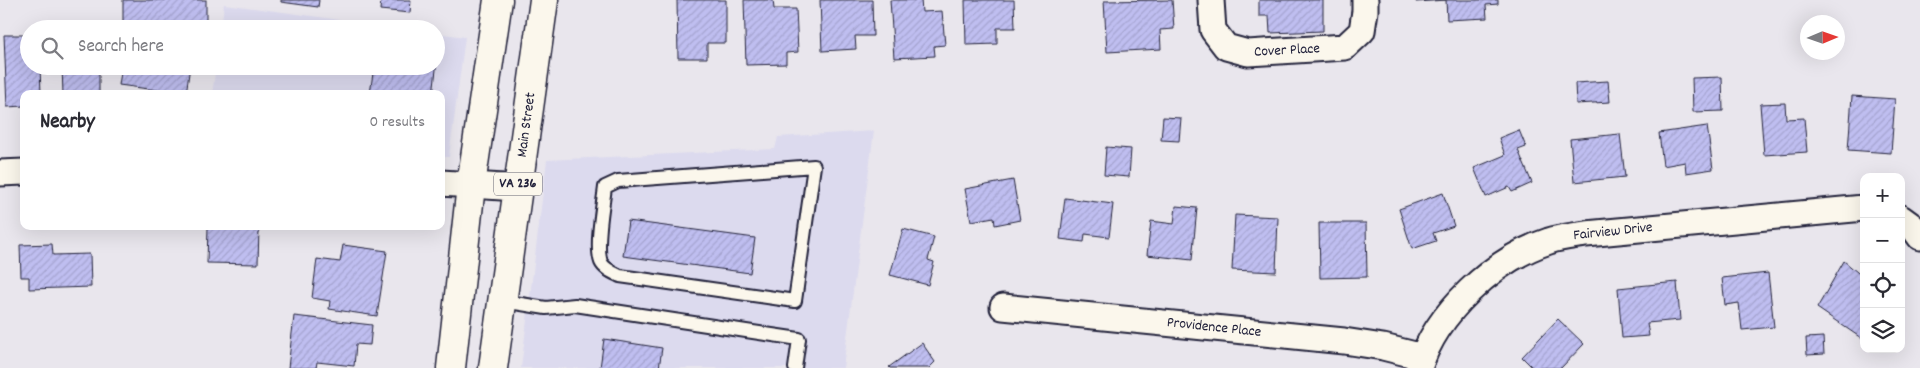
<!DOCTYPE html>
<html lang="en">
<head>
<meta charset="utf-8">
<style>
	:root { --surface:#fff; --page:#f7f7f7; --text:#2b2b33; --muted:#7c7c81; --line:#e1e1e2 }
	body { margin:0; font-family:Dekko,sans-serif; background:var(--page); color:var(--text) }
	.controls { position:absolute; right:15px; bottom:15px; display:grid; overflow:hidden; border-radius:10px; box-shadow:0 5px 20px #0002 }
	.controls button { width:45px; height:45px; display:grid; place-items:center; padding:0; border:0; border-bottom:1px solid var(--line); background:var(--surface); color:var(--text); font:25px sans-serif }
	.compass { position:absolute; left:1800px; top:15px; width:45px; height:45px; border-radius:50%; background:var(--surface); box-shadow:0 5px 20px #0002; rotate:88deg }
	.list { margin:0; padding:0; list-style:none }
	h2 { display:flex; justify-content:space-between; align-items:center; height:65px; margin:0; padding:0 20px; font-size:21px }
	h2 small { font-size:16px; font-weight:400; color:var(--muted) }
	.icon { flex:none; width:28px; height:28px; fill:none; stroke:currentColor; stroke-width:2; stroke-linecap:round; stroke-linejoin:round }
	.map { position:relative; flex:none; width:1920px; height:368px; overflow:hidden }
	.search { position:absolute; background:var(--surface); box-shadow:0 5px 20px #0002; left:20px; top:20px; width:425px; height:55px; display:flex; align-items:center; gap:12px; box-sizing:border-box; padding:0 18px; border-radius:28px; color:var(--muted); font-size:19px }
	.panel { position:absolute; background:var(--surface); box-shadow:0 5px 20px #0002; left:20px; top:90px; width:425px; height:140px; border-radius:10px }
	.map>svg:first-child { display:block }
	.built { fill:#dcdaee }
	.building { fill:url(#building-hatch); stroke:#22223b }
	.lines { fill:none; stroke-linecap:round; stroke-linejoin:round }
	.service-casing { stroke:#22223b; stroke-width:16 }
	.minor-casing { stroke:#22223b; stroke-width:29 }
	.primary-casing { stroke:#22223b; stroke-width:31 }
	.service { stroke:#fbf7ec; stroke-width:12 }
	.minor { stroke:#fbf7ec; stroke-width:25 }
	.primary { stroke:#fbf7ec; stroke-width:28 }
	.labels { text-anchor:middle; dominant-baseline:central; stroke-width:4.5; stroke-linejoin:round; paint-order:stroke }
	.shield { fill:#fbf7ec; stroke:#636270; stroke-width:1 }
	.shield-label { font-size:14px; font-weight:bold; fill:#22223b }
	.street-label { font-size:15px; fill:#22223b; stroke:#fbf7ec }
</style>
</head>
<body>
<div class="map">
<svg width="1920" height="368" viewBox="0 0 1920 368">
	<defs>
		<pattern id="building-hatch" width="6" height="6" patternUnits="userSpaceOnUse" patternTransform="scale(1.25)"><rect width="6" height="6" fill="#bfbef0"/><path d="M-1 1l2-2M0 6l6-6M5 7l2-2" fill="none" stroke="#a4a3cf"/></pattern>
	</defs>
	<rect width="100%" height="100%" fill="#e9e6ed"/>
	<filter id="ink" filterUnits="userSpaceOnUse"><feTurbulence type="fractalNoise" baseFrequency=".02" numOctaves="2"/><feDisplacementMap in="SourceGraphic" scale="10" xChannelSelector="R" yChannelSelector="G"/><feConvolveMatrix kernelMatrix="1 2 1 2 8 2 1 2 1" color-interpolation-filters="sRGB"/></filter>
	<g filter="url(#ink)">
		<!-- built -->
		<g class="built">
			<polygon points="224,4 406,29 221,29"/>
			<polygon points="436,33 465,37 449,157 441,157 441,94 212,94 216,66 436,66"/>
			<polygon points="874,131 843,368 521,368 547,160 775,149 778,137"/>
		</g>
		<!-- building -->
		<g class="building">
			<rect x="123" y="0" width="83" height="29"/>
			<polygon points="281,0 319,0 318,7 281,2"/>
			<polygon points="381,0 411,0 410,13 380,10"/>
			<polygon points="677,0 726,0 726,43 707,43 707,58 678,58"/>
			<polygon points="744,0 773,0 774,9 796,9 798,52 786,53 786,64 746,65"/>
			<polygon points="820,0 872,0 873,36 855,36 856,49 822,51"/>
			<polygon points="890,0 921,0 922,12 942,11 945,45 934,46 935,56 894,58"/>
			<polygon points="965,0 1014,0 1015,28 997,28 997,44 966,45"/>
			<polygon points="1172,0 1174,29 1160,30 1161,49 1107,52 1104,1"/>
			<polygon points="1259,0 1323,0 1323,31 1270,33 1269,16 1259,16"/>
			<polygon points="1416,0 1498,0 1498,4 1486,5 1487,18 1447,20 1446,0 1416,2"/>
			<polygon points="4,35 29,35 29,66 40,66 41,94 24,94 24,106 7,107"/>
			<polygon points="436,44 439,45 433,94 370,94 374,66 436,66"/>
			<polygon points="62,66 99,66 99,94 63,94"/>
			<polygon points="122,66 190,66 186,94 119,85"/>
			<polygon points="1722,77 1723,111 1693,112 1692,78"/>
			<polygon points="1608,81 1610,102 1576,104 1575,83"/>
			<polygon points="1852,96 1895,99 1891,153 1848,150"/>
			<polygon points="1785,103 1786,119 1804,118 1807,152 1764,155 1760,104"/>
			<polygon points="1163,117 1181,118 1179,141 1161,140"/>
			<polygon points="1707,126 1713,169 1686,173 1685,162 1663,166 1659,133"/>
			<polygon points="1519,130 1526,147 1518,150 1532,183 1512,192 1509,187 1486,197 1474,168 1505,155 1499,138"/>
			<polygon points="1620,134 1625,177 1574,182 1570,139"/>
			<polygon points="1106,147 1131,149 1129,177 1104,175"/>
			<polygon points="1013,180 1020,220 995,225 994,217 971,221 965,189"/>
			<polygon points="1443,193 1454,226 1433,233 1436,241 1412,249 1399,209"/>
			<polygon points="1065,198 1113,204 1109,237 1085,234 1084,242 1060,239"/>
			<polygon points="1176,206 1197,208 1192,260 1147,255 1151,221 1174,224"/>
			<polygon points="1235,215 1278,217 1276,272 1232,270"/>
			<polygon points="628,221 755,238 750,273 623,256"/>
			<polygon points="1319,223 1366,223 1367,277 1320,278"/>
			<polygon points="208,227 259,228 258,264 207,263"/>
			<polygon points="903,229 934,237 928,260 934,262 928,285 890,275"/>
			<polygon points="52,244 53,255 90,254 91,287 29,289 29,277 21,277 20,245"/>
			<polygon points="343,245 387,251 377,316 329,309 330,301 312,298 317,259 340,262"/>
			<polygon points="1844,261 1864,278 1864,340 1817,308"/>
			<polygon points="1768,273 1774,327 1742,330 1739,303 1725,305 1722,278"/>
			<polygon points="1677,282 1680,320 1647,323 1649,336 1622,338 1618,288"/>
			<polygon points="294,316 372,325 370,345 356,344 354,366 317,362 316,368 288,368"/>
			<polygon points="1558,319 1584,344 1561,368 1533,368 1522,357"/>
			<polygon points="1823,337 1824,354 1807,355 1806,338"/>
			<polygon points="604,339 662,348 659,368 600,368"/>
			<polygon points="922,343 935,362 929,368 890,368 889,367"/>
		</g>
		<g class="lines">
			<defs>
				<g id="service">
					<path d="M814,166L795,301L620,276C614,273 604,269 601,262C595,246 603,205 605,187L618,181Z"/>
					<polyline points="502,301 546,308 575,305 799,339 795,368"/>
				</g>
				<g id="minor">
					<polyline points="1211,0 1213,30 1226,47 1248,53 1345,47 1362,31 1365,11 1365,0"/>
					<polyline points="0,173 24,172"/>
					<polyline points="441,183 518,188"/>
					<polyline points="1901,218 1912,226 1920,237"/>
					<polyline points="1003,307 1344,341 1383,347 1423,357"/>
					<path d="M1419,368C1436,313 1494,259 1549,241C1560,237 1574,236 1586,234L1864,208"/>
				</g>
				<g id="primary">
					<polyline points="451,368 471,185 498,0"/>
					<polyline points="493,368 544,0"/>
				</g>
			</defs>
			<!-- service casing -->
			<use href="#service" class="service-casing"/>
			<!-- minor casing -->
			<use href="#minor" class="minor-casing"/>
			<!-- primary casing -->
			<use href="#primary" class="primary-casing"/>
			<!-- service -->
			<use href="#service" class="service"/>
			<!-- minor -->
			<use href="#minor" class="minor"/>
			<!-- primary -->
			<use href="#primary" class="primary"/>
		</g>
	</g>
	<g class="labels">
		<!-- shield labels -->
		<rect class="shield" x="494" y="172.5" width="48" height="23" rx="4"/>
		<g class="shield-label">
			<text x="518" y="184">VA 236</text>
		</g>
		<!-- street labels -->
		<g class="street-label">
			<text transform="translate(1287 51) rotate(-3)">Cover Place</text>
			<text transform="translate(527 125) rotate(-82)">Main Street</text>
			<text transform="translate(1613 232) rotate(-6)">Fairview Drive</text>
			<text transform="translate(1214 328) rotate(6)">Providence Place</text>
		</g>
	</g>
</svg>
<div class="controls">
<button>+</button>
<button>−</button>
<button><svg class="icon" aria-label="locate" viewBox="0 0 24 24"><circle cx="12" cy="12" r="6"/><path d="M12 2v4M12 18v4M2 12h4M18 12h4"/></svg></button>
<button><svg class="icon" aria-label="layers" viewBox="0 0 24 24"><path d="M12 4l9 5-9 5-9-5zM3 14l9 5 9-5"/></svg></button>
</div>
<svg class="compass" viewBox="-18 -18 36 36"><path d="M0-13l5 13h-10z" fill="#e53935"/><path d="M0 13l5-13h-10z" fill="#7c7c81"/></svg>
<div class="search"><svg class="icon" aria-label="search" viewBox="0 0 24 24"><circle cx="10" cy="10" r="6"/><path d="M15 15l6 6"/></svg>Search here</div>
<section class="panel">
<h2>Nearby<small>0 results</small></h2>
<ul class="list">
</ul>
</section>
</div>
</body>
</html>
